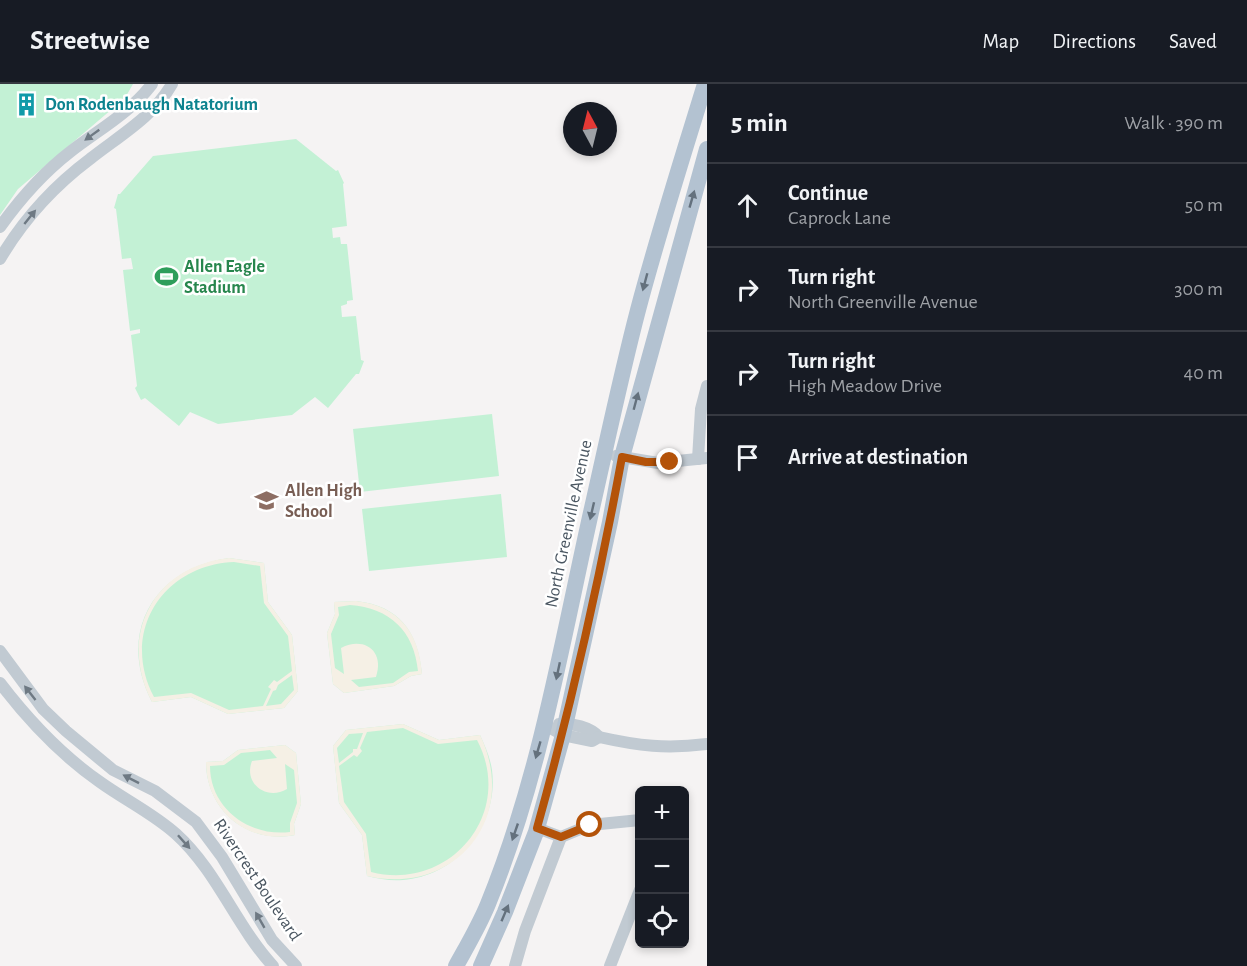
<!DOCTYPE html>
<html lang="en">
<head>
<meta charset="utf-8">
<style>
	:root { --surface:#171b24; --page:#20242c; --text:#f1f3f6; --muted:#9ea1a6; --line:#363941 }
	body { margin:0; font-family:"Alegreya Sans",sans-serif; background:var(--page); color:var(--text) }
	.controls { position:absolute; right:18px; bottom:18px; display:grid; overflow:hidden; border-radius:9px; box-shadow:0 3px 9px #0003 }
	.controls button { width:54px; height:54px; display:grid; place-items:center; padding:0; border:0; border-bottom:2px solid var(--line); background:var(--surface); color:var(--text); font:30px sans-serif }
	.compass { position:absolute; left:563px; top:18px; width:54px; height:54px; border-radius:50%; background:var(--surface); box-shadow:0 3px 9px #0003; rotate:353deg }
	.stop { position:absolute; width:18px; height:18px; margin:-14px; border:4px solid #b45309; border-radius:50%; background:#fff }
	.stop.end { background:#b45309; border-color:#fff; box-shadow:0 2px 6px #0008 }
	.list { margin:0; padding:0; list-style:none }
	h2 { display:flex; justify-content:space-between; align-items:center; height:78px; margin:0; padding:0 24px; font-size:26px }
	h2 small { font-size:20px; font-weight:400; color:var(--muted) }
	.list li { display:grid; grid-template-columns:39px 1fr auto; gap:18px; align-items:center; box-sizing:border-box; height:84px; padding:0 24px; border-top:2px solid var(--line) }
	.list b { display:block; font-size:22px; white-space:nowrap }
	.list p { margin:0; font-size:20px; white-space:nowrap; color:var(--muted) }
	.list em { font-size:20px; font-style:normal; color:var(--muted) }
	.icon { flex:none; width:33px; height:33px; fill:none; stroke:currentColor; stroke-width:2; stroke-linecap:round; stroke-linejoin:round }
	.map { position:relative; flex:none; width:707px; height:882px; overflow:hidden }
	header { display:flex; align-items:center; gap:36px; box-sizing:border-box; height:84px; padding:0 30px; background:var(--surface); border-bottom:2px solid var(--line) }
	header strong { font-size:28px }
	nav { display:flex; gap:33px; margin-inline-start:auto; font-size:21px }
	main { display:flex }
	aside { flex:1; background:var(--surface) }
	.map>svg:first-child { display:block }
	.green { fill:#c3f1d5 }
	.sand { fill:#f5f0e5; fill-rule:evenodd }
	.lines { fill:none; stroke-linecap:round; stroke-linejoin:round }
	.minor { stroke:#c1cad2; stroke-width:12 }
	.major { stroke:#b3c2d1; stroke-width:16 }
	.oneway { fill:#6e7983 }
	.oneway2 { fill:#64717d }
	.route { stroke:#b45309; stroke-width:8 }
	.labels { text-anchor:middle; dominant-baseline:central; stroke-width:5; stroke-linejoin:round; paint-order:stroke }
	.culture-label { font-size:18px; font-weight:bold; fill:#0d838f; stroke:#fff; text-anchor:start }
	.leisure-label { font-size:18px; font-weight:bold; fill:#27864d; stroke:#fff; text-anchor:start }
	.education-label { font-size:18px; font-weight:bold; fill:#785e54; stroke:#fff; text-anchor:start }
	.street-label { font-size:18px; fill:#4a5661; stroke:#fff }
</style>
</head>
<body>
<header>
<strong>Streetwise</strong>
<nav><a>Map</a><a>Directions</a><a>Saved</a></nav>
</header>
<main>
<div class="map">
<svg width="707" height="882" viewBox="0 0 707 882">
	<rect width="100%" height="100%" fill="#f5f3f3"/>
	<!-- green -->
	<g class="green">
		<polygon points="0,0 133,0 125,14 18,105 0,131"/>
		<polygon points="296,55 336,87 338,86 344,99 343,100 347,142 332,144 333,154 340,153 341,160 347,160 353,216 347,217 347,220 341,222 342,233 356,232 361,276 364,277 359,290 356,290 328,324 315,313 292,331 218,340 190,328 179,342 145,314 141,316 135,304 137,302 131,251 140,249 140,245 130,247 123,186 133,185 131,174 122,175 116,125 114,124 118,110 120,110 153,72"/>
		<polygon points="492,330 499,392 360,408 353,345"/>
		<polygon points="501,410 507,473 369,487 362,425"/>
		<path d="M229,474L264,479L268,518L292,551L298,607L284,624L228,630L191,613L152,618C116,549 154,484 229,474Z"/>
		<path d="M356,517C400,522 418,548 422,590L411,592L394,602L344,609L333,600L327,549L335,530L334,518Z"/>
		<path d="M403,640L439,656L480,651C485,662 490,673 492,686C499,740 458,792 403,796C391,797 379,795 367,792L362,751L339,719L333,662L346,646Z"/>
		<path d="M285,661L296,669L301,720L294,740L295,751C248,761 206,726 206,678L223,677L238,666Z"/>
	</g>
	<!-- sand -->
	<g class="sand">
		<path d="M229,474L264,479L268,518L292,551L298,607L284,624L228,630L191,613L152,618C117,551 154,482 229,474ZM234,478L260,482L264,519L288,552L292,587L277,598L274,596L268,603L271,605L263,622L229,626L191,609L154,613C120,549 162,481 234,478ZM292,591L294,606L281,620L266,622L273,607L276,606L278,601Z"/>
		<path d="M356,517C399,522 419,548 422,590L411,592L394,602L344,609L333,600L327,549L335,530L334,518ZM350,521C390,524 414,547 418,587L409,588L393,599L359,603L351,596L376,593C385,567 364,552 341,564L344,590L335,584L331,550L339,531L338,523Z"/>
		<path d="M403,640L439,656L480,651C520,734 455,812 367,792L362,751L339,719L333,662L346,646ZM403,644L438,660L477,656C516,730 449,808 371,788L366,750L344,718L339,682L354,671L357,673L362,667L360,664L367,648ZM363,649L357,665H353V668L339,679L337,664L349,650Z"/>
		<path d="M285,661L296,669L301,720L294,740L295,751C247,761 206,726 206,678L223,677L238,666ZM270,666L277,674L252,677C243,700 267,717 287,705L285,680L294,686L297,719L290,739V748C250,753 210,725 210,682L224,681L241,669Z"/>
	</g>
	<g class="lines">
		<!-- minor -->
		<g class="minor">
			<path d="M0,143C20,115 43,89 70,68C98,46 130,29 152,0"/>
			<path d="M0,175C23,136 54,102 90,75C119,52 153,33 172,0"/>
			<polyline points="616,372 658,379 707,374"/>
			<polyline points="698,375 701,325 707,302"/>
			<polyline points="0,567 43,625 66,647 113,686 155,707 196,738 222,773 272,856 296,882"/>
			<path d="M0,599C29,637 61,671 100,698C125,716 154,730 176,750C217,787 236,842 273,882"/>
			<path d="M559,640C572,639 590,643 599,653"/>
			<path d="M545,641L563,651L592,657L599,653C639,662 666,665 707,660"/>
			<polyline points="537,744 561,753 590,741 640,736"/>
			<polyline points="515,882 525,847 561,753"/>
			<polyline points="610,882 640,806"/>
		</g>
		<!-- major -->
		<g class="major">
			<path d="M456,882C467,862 479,842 488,820C540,693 562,557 592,424C607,358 621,291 638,226C658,150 682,75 705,0"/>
			<polyline points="481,882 505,828 536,748 563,651 610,438 622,373 707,65"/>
		</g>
	</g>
	<!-- one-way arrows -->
	<defs><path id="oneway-solid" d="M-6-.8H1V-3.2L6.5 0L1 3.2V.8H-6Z" transform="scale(1.5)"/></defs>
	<g class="oneway">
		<use href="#oneway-solid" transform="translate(92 51) rotate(144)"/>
		<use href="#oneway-solid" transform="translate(30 133) rotate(-51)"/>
		<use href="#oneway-solid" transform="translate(30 609) rotate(-128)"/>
		<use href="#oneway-solid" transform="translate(131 695) rotate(-153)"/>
		<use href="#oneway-solid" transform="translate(184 758) rotate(48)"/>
		<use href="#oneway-solid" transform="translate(260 836) rotate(-120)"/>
	</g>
	<g class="oneway2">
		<use href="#oneway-solid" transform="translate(692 115) rotate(-74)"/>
		<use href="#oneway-solid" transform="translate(645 198) rotate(105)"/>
		<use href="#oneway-solid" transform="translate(636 317) rotate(-75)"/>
		<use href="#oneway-solid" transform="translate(592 427) rotate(103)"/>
		<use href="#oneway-solid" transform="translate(558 587) rotate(102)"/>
		<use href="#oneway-solid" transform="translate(538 666) rotate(106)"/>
		<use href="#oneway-solid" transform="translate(515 748) rotate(109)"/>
		<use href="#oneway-solid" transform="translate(505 829) rotate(-67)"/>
	</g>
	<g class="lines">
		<!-- route -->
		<path class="route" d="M590,741L561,753L537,744C571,622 599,498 622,373L646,378H670"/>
	</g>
	<!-- icons -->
	<defs>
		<symbol id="building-bare" viewBox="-9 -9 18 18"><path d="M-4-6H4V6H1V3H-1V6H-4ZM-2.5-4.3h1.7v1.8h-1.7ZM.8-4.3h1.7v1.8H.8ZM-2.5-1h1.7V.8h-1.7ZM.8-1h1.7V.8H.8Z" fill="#0f9aa8" stroke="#fff" stroke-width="2.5" paint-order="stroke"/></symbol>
		<symbol id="stadium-bare" viewBox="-9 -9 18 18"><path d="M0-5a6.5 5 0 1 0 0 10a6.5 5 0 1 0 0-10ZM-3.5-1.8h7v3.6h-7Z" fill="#2e9e5b" stroke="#fff" stroke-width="2.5" paint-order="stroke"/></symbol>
		<symbol id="school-bare" viewBox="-9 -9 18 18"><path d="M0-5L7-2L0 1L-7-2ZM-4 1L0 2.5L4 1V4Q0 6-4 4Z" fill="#8d6e63" stroke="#fff" stroke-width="2.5" paint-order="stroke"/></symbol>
	</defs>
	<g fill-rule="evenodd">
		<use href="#building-bare" x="10" y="4" width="33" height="33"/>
		<use href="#stadium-bare" x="150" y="176" width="33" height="33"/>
		<use href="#school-bare" x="250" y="400" width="33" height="33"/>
	</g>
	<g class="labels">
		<!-- culture labels -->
		<g class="culture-label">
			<text x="45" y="21">Don Rodenbaugh Natatorium</text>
		</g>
		<!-- leisure labels -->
		<g class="leisure-label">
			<text x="184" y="183">Allen Eagle<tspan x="184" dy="21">Stadium</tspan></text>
		</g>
		<!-- education labels -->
		<g class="education-label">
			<text x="285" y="407">Allen High<tspan x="285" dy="21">School</tspan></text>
		</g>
		<!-- street labels -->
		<g class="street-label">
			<text transform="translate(569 440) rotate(-78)">North Greenville Avenue</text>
			<text transform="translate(257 796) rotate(56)">Rivercrest Boulevard</text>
		</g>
	</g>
</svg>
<div class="controls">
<button>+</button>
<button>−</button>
<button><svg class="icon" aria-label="locate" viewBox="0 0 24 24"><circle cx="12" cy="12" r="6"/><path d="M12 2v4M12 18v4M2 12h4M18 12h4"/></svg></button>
</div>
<svg class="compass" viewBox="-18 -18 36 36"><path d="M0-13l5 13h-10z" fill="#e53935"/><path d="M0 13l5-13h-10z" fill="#9ea1a6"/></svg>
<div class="stop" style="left:590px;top:741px"></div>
<div class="stop end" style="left:670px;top:378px"></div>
</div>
<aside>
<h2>5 min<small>Walk · 390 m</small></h2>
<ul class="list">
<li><svg class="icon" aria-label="ahead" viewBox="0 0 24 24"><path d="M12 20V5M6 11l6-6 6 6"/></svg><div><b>Continue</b><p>Caprock Lane</p></div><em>50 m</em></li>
<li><svg class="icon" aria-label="right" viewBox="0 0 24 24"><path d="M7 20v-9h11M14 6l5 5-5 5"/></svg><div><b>Turn right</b><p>North Greenville Avenue</p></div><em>300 m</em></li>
<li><svg class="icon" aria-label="right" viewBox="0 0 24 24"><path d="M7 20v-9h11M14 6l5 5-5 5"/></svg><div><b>Turn right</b><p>High Meadow Drive</p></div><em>40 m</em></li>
<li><svg class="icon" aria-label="arrive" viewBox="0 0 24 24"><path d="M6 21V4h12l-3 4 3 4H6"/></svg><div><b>Arrive at destination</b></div></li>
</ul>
</aside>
</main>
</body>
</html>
